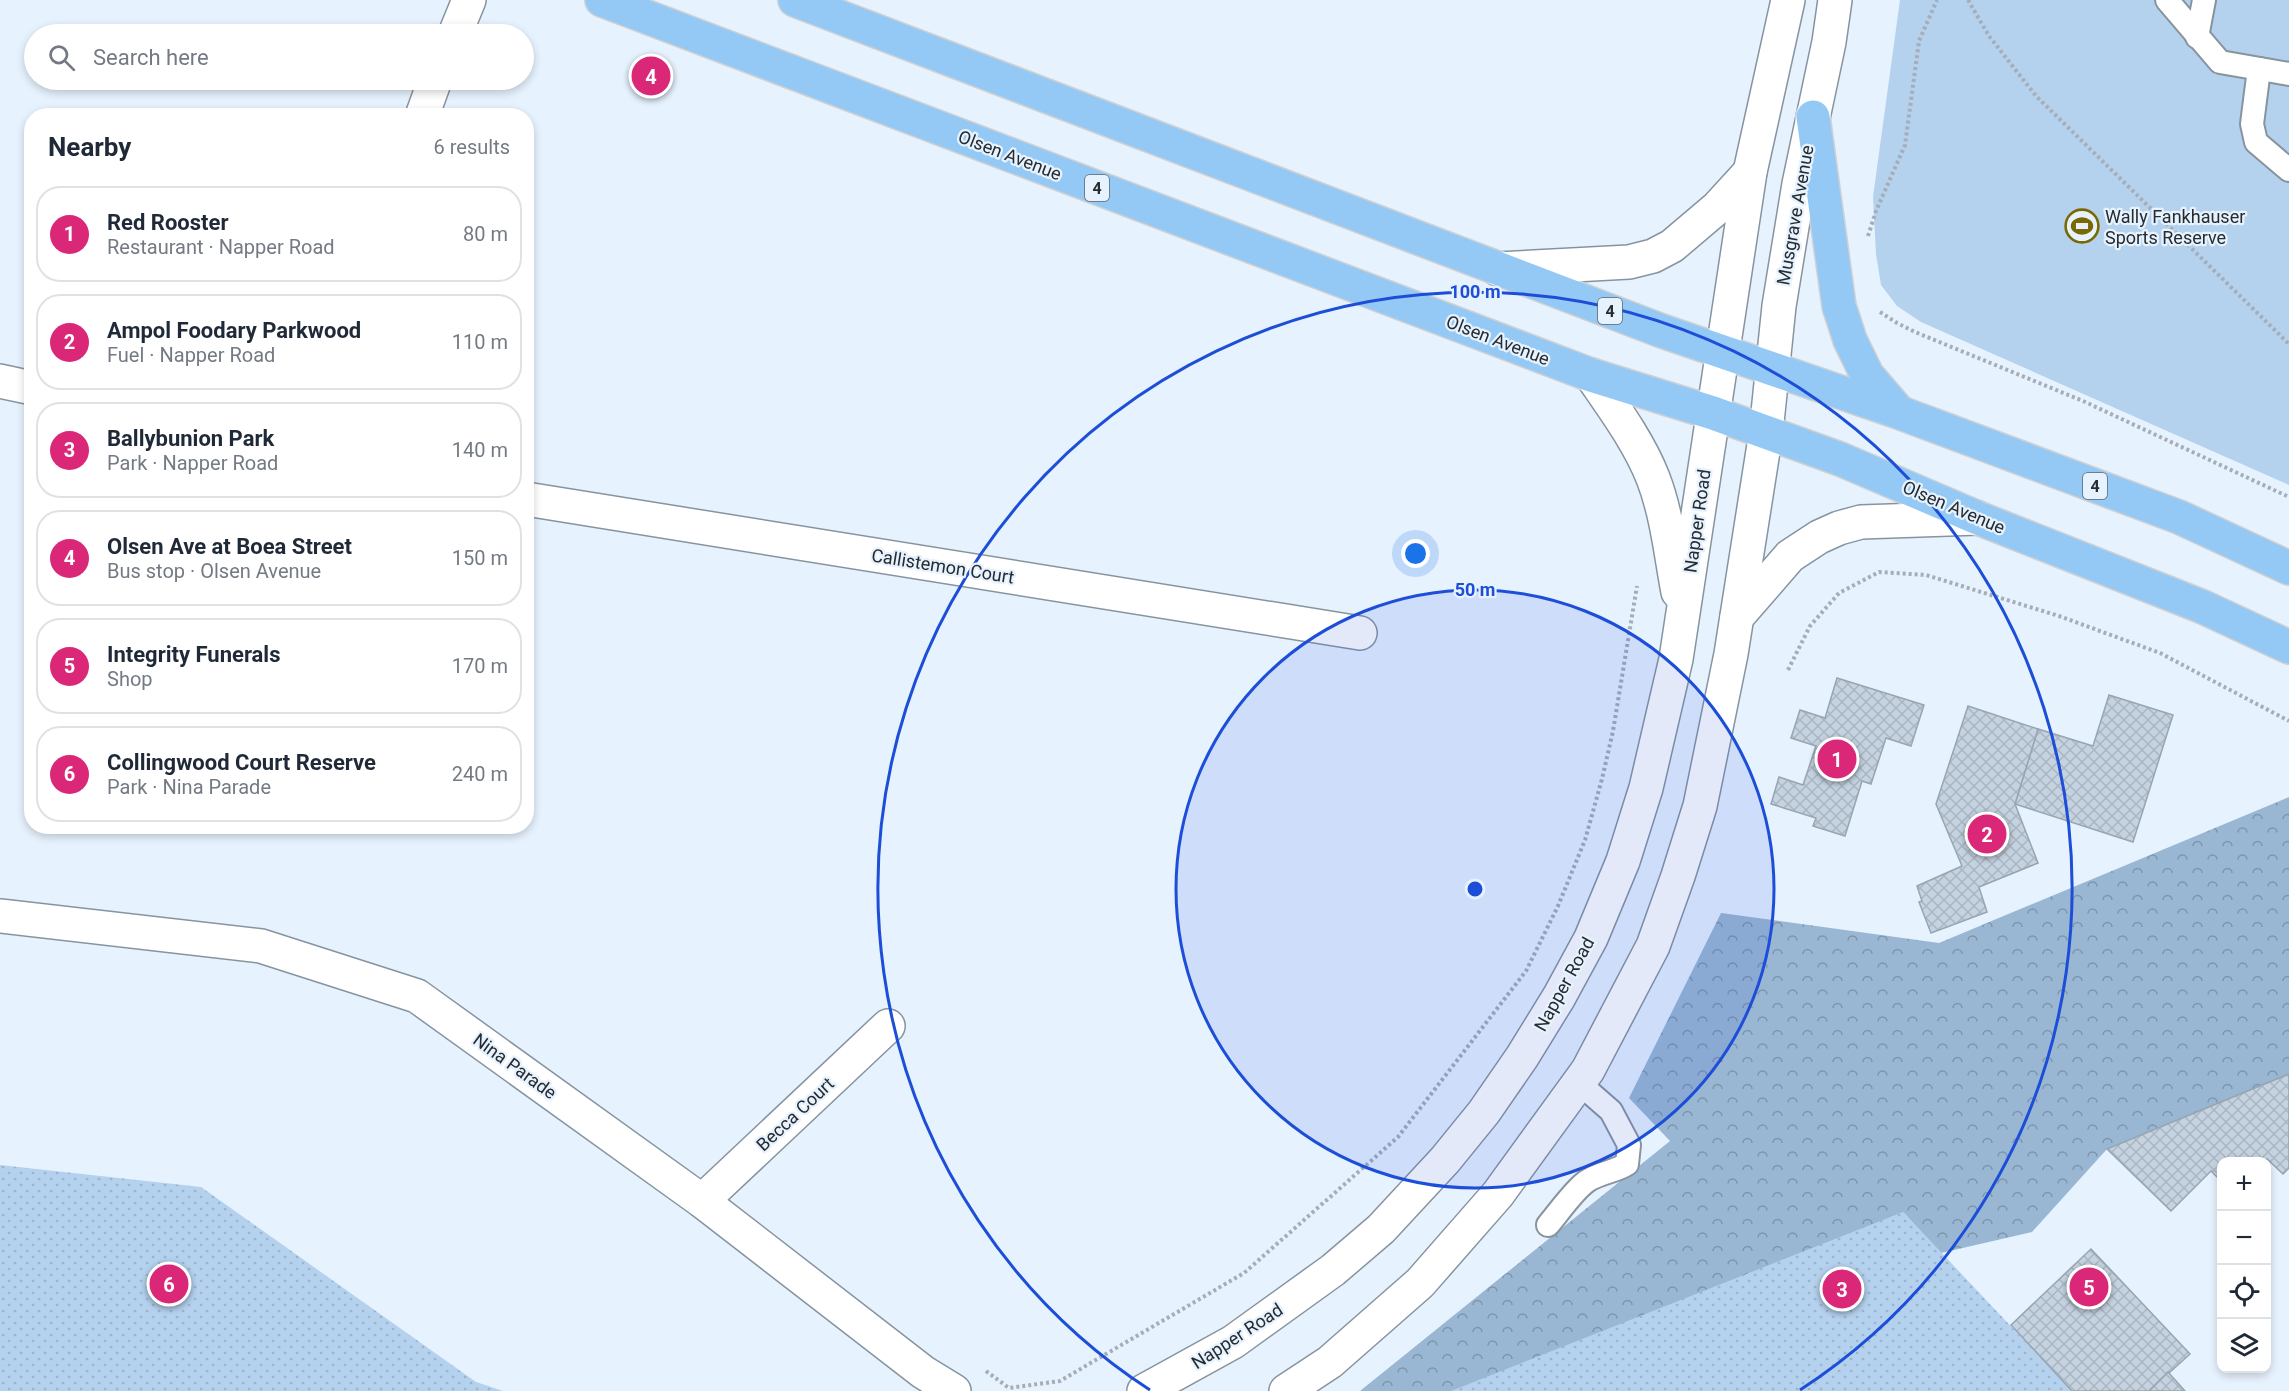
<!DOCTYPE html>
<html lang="en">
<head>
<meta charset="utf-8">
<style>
	:root { --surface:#fff; --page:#f6f6f7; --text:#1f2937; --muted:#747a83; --line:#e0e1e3; --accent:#db2777 }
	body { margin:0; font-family:Roboto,sans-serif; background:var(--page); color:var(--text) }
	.controls { position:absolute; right:18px; bottom:18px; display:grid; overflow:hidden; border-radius:12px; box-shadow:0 3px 9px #0003 }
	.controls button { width:54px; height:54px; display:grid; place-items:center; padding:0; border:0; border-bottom:2px solid var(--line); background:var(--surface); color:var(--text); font:30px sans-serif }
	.you { position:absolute; left:1416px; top:554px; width:21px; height:21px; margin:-15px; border:4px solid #fff; border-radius:50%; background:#1a73e8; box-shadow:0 0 0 9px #1a73e833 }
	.badge { display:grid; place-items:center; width:39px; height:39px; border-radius:50%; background:var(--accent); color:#fff; font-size:20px; font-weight:700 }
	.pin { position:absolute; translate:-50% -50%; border:3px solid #fff; box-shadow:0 2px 6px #0006 }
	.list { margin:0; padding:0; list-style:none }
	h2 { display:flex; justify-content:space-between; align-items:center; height:78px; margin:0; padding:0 24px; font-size:26px }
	h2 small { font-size:20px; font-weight:400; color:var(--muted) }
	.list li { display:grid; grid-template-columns:39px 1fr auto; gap:18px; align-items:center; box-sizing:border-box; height:96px; margin:0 12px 12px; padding:0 12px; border:2px solid var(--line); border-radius:24px }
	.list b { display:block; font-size:22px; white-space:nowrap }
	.list p { margin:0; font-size:20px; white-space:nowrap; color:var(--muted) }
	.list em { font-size:20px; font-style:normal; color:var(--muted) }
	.icon { flex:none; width:33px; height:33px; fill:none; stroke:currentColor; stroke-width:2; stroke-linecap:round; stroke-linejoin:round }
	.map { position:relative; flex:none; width:2289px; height:1391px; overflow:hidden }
	.search { position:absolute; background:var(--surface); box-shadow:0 3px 9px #0003; left:24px; top:24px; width:510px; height:66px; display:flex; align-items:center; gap:15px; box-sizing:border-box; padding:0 21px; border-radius:33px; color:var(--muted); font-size:22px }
	.panel { position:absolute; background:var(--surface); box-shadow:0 3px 9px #0003; left:24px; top:108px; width:510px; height:726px; border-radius:24px }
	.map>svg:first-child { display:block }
	.forest { fill:url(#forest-crowns) }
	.park { fill:url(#park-dots) }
	.pitch { fill:#b4d1ee }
	.building { fill:url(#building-cross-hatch); stroke:#97a5b2; stroke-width:1.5 }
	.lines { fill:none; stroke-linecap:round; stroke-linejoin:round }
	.lane-casing { stroke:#8694a0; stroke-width:26 }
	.street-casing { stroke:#8694a0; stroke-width:36 }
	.secondary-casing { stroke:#8694a0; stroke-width:36 }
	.primary-casing { stroke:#cfd0d1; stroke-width:36 }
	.path { stroke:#a5aeb8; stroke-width:4; stroke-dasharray:3 3; stroke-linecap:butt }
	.lane { stroke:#fff; stroke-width:22 }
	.street { stroke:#fff; stroke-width:33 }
	.secondary { stroke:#fff; stroke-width:33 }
	.primary { stroke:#95c9f5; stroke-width:33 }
	.ring { fill:none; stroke:#1d4ed8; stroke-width:3 }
	.labels { text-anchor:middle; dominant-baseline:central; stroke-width:4.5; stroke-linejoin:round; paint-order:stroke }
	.shield { fill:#e6f2fe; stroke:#60676e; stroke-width:1.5 }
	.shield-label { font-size:16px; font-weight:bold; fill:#262b30 }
	.street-label { font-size:18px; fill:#262b30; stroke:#e6f2fe }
	.poi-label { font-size:18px; fill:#262b30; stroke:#e6f2fe; text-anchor:start }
	.centre { fill:#1d4ed8; stroke:#e6f2fe; stroke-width:3 }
	.ring-label { font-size:18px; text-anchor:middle; font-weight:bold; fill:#1d4ed8; stroke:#e6f2fe; stroke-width:4.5; stroke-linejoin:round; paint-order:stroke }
</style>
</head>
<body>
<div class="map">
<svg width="2289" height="1391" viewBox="0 0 2289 1391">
	<defs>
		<pattern id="forest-crowns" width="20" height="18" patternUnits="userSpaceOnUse" patternTransform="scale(1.5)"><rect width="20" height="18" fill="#99b7d3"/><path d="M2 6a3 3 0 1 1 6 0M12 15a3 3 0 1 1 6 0" fill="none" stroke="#7d95ac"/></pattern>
		<pattern id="park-dots" width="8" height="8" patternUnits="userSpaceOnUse" patternTransform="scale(1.5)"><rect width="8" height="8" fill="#b4d1ee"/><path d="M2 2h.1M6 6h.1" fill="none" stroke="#9bb4cc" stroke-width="1.8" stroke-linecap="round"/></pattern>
		<pattern id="building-cross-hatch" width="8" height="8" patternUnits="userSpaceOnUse" patternTransform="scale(1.5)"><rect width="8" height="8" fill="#c5d3e1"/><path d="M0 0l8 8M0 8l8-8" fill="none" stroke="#a9b5c1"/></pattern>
	</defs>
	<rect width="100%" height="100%" fill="#e6f2fe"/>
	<!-- forest -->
	<polygon class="forest" points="2289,797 2289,1075 2107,1149 2032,1232 1941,1253 1903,1212 1919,1391 1360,1391 1670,1141 1629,1098 1721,913 1939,943"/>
	<!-- park -->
	<g class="park">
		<polygon points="0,1165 201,1187 476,1382 503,1391 0,1391"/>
		<polygon points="1903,1212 2072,1391 1451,1391"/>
	</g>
	<!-- pitch -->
	<polygon class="pitch" points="1900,0 2289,0 2289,485 1921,322 1897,306 1881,285 1876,254 1873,197"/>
	<!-- building -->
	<g class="building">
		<polygon points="1837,678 1924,705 1911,746 1886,738 1871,784 1862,781 1845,836 1813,826 1816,818 1771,804 1779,777 1803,785 1816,746 1791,738 1800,710 1825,718"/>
		<polygon points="2109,695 2173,715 2133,842 2015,804 2038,729 2093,746"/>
		<polygon points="1968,706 2038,729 2015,804 2038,863 1979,887 1987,912 1931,933 1919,902 1922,901 1917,886 1962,866 1936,804"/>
		<polygon points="2289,1074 2289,1168 2283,1174 2267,1159 2265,1162 2222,1162 2222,1182 2211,1171 2171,1211 2107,1149"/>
		<polygon points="2091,1249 2190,1354 2149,1391 2072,1391 2011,1325"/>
		<polygon points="2168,1372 2185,1391 2149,1391"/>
	</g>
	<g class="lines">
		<defs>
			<g id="lane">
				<polyline points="2167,0 2220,62 2289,74"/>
				<polyline points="2197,37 2204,0"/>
				<polyline points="2259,69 2252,124 2256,142 2289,170"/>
				<path d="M1548,1225C1559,1212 1574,1190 1587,1181C1600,1172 1615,1172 1627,1164L1629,1145L1611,1111L1579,1083"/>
			</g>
			<g id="street">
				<polyline points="455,34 469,0"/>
				<polyline points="422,116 435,80"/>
				<polyline points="0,381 32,388"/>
				<polyline points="526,499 1360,633"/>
				<polyline points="0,916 261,946 417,996 702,1201 923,1372 954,1391"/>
				<polyline points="702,1201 888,1026"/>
			</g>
			<g id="secondary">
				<polyline points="1498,269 1629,262 1653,256 1672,246 1718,207 1750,172"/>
				<path d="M1591,375C1613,407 1639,442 1653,478C1667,514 1671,555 1678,592"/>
				<polyline points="1737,617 1790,556 1819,537 1839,528 1861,522 1978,518"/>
				<polyline points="1144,1391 1233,1342 1333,1270 1381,1229 1445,1160 1484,1112 1522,1057 1559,997 1591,938 1623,861 1646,788 1676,659 1750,172 1788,0"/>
				<polyline points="1286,1391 1330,1362 1420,1283 1498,1194 1588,1070 1653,946 1678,876 1700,806 1731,654 1766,432 1779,306 1799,184 1829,42 1835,0"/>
			</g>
			<g id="primary">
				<polyline points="602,0 1591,375 1713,413 1840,459 1978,518 2203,607 2289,647"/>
				<polyline points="795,0 1662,331 1898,412 2179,517 2289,568"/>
				<polyline points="1813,117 1839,306 1850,340 1867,375 1898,411"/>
			</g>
		</defs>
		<!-- lane casing -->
		<use href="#lane" class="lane-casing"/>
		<!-- street casing -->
		<use href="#street" class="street-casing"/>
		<!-- secondary casing -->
		<use href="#secondary" class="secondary-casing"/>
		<!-- primary casing -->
		<use href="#primary" class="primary-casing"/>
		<!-- path -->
		<g class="path">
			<polyline points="1968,0 1989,36 2036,96 2289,344"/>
			<polyline points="1868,236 1876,211 1905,145 1919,41 1937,0"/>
			<polyline points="1880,312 1897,323 1915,332 2083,401 2289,497"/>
			<polyline points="1788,670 1810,626 1839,593 1879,572 1926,575 2059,616 2160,653 2289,721"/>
			<polyline points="986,1371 1009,1388 1060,1381 1244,1273 1398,1137 1526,971 1558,906 1585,840 1602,779 1613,731 1637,586"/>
		</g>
		<!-- lane -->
		<use href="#lane" class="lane"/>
		<!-- street -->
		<use href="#street" class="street"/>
		<!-- secondary -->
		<use href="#secondary" class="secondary"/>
		<!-- primary -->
		<use href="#primary" class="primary"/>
	</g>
	<!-- distance rings -->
	<circle cx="1475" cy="889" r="299" fill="#1d4ed8" fill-opacity=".12"/>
	<g class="ring">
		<circle cx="1475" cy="889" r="299"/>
		<path d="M1150 1390A597 597 0 1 1 1800 1390"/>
	</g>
	<!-- icons -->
	<defs>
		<symbol id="stadium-ring" viewBox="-11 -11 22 22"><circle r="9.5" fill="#e6f2fe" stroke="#7a6800" stroke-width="1.5"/><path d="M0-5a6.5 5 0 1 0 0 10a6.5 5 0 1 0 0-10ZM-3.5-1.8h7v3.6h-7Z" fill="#7a6800"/></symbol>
	</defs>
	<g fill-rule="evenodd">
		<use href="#stadium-ring" x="2063" y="207" width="38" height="38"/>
	</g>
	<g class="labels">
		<!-- shield labels -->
		<g class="shield">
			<rect x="1085" y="175" width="24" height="26" rx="4.5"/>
			<rect x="1598" y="298" width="24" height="26" rx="4.5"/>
			<rect x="2083" y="473" width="24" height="26" rx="4.5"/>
		</g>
		<g class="shield-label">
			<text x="1097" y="188">4</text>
			<text x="1610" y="311">4</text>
			<text x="2095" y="486">4</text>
		</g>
		<!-- street labels -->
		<g class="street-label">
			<text transform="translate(1010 155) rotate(21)">Olsen Avenue</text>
			<text transform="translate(1795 215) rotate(-80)">Musgrave Avenue</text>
			<text transform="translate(1498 340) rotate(21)">Olsen Avenue</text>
			<text transform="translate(1954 507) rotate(23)">Olsen Avenue</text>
			<text transform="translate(1697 521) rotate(-82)">Napper Road</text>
			<text transform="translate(943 566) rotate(9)">Callistemon Court</text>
			<text transform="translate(1564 984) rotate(-61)">Napper Road</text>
			<text transform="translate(515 1066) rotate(36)">Nina Parade</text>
			<text transform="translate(795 1114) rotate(-43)">Becca Court</text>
			<text transform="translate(1237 1336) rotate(-33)">Napper Road</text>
		</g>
		<!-- poi labels -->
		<g class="poi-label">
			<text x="2105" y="216">Wally Fankhauser<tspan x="2105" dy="21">Sports Reserve</tspan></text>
		</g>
	</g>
	<circle cx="1475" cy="889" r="9" class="centre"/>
	<g class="ring-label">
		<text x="1475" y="298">100 m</text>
		<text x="1475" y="596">50 m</text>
	</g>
</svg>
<div class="controls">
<button>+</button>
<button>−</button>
<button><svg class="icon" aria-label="locate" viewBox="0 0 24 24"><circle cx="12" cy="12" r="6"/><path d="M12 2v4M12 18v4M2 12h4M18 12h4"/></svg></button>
<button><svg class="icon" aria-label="layers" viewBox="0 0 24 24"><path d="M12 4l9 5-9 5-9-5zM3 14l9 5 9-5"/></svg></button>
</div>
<div class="you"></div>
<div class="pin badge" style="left:1837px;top:759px">1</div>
<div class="pin badge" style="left:1987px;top:834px">2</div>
<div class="pin badge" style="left:1842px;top:1289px">3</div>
<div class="pin badge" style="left:651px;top:76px">4</div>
<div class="pin badge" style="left:2089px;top:1287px">5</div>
<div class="pin badge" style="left:169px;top:1284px">6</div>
<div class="search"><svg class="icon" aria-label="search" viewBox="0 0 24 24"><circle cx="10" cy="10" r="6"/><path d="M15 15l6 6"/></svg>Search here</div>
<section class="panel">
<h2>Nearby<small>6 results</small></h2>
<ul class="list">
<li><span class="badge">1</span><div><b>Red Rooster</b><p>Restaurant · Napper Road</p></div><em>80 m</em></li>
<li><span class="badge">2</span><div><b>Ampol Foodary Parkwood</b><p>Fuel · Napper Road</p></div><em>110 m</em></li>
<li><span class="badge">3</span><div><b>Ballybunion Park</b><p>Park · Napper Road</p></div><em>140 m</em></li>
<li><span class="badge">4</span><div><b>Olsen Ave at Boea Street</b><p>Bus stop · Olsen Avenue</p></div><em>150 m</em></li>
<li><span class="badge">5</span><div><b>Integrity Funerals</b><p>Shop</p></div><em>170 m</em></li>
<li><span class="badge">6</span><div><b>Collingwood Court Reserve</b><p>Park · Nina Parade</p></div><em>240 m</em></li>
</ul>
</section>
</div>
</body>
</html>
